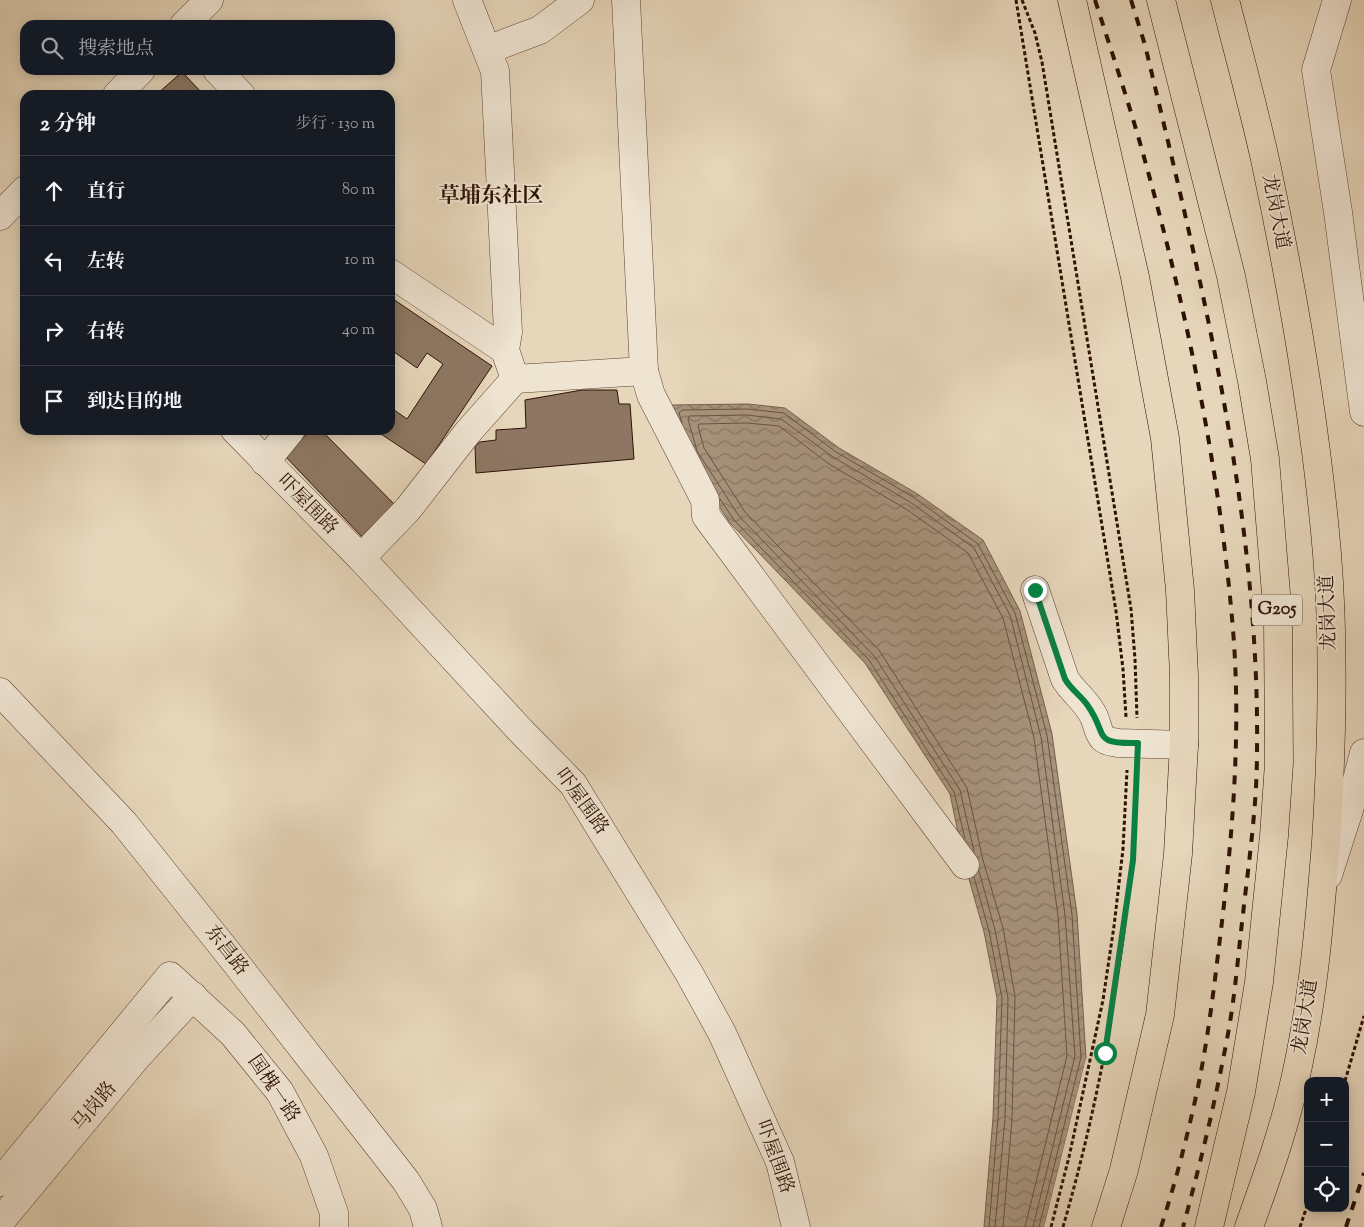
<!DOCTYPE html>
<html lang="zh">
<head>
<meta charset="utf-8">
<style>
	:root { --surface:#171b24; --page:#20242c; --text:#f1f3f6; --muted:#9ea1a6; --line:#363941 }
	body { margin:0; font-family:"Sorts Mill Goudy","Noto Serif SC",serif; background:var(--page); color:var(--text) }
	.controls { position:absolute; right:15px; bottom:15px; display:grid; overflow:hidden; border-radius:10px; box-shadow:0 2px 12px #0003 }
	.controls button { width:45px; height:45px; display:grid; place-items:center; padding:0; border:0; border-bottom:1px solid var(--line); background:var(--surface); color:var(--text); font:25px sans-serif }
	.stop { position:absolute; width:15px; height:15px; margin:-11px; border:4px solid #0b8043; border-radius:50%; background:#fff }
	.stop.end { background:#0b8043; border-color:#fff; box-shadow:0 1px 5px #0008 }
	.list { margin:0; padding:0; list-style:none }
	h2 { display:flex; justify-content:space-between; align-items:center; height:65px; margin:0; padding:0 20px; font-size:21px }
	h2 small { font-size:16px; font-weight:400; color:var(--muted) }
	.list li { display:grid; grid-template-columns:32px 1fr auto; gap:15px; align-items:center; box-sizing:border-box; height:70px; padding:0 20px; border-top:1px solid var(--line) }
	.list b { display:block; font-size:19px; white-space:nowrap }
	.list em { font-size:16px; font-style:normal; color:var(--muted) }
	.icon { flex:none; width:28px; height:28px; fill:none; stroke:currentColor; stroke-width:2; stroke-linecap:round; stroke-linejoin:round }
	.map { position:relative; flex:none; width:1364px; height:1227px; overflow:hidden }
	.search { position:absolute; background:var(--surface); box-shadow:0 2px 12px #0003; left:20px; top:20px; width:375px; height:55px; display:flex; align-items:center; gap:12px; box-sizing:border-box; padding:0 18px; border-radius:15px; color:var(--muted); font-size:19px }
	.panel { position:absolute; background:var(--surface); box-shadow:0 2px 12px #0003; left:20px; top:90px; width:375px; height:345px; border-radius:15px }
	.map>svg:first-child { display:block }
	.water { fill:url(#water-waves); stroke:#765f4c }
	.pier { fill:#e6d6ba }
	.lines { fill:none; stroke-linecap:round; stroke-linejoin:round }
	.shore { stroke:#6a5240; stroke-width:1 }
	.building { fill:#8d7763; stroke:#2d1104 }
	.minor-casing { stroke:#5b4232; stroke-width:29 }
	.major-casing { stroke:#2d1104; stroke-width:29 }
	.highway-casing { stroke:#2d1104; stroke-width:29 }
	.path { stroke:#2d1104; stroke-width:3; stroke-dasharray:4 2.5; stroke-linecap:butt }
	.minor { stroke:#efe4d2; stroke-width:28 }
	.major { stroke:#e6d6ba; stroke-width:28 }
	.highway { stroke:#e6d6ba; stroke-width:28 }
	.rail { stroke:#2d1104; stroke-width:4; stroke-dasharray:9 9; stroke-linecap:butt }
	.route { stroke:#0b8043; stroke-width:6 }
	.labels { text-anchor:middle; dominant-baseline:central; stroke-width:4; stroke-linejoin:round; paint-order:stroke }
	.shield { fill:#efe4d2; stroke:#675042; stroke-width:1 }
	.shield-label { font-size:18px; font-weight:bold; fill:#2d1104 }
	.street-label { font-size:19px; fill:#2d1104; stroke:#efe4d2 }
	.quarter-label { font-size:21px; font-weight:bold; fill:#2d1104; stroke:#efe4d2 }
</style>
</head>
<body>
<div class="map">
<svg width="1364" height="1227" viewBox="0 0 1364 1227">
	<defs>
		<pattern id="water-waves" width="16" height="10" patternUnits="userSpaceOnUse" patternTransform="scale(1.25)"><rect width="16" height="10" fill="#a7937c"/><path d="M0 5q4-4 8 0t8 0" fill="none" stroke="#887763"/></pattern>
	</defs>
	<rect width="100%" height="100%" fill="#e6d6ba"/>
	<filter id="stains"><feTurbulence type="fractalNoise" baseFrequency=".004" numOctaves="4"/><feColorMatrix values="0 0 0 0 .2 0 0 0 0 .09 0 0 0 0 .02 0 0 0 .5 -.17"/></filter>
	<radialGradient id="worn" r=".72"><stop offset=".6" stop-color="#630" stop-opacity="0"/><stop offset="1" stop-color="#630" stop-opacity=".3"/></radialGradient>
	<!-- water -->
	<polygon class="water" points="748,404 785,408 839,448 916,493 983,540 1020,611 1052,734 1077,914 1086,1058 1044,1227 984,1227 993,1118 997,998 984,932 965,865 950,794 865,663 730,523 686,456 672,405"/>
	<!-- pier -->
	<polygon class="pier" points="1086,1058 1087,1064 1071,1133 1046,1227 1044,1227"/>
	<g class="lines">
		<!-- shore -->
		<g class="shore">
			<polyline points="682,423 679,413 682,410 747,409 784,413 836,452 913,497 978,544 1015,613 1047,735 1072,915 1081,1057 1039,1227"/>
			<polyline points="720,499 734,520 869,660 954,792 965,839"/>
			<polyline points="974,851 960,790 875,657 739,516 697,451 688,419 689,416 747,415 781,419 833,457 910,502 974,548 1010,615 1041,737 1065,915 1075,1056 1033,1227"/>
			<polyline points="979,871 995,930 1008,998 1005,1119 995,1227"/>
			<polyline points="974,877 989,931 1002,998 998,1118 989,1227"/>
			<polyline points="1003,1227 1012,1119 1015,996 1003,928 983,860 967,788 879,650 745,512 704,448 698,426 699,424 747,423 779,426 829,464 906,509 968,553 1003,618 1034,738 1058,916 1067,1056 1025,1227"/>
		</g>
	</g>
	<!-- building -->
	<g class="building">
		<polygon points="182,72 204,95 156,95"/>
		<polygon points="393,299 492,366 426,464 375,430 390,430 390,407 407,419 443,364 427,353 417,368 390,349 390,303"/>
		<polygon points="582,390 617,390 619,404 630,404 634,459 476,473 475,446 480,442 496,440 496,430 526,428 525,400"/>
		<polygon points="312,430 321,430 398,508 365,540 283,454"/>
	</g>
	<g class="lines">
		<defs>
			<g id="minor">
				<polyline points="467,0 495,71 508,332 505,350 515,379 644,371 651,395 705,500 706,516 965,865"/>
				<polyline points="626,0 644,371"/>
				<polyline points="1337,0 1316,70 1338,212 1364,412"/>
				<polyline points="184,25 209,0"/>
				<polyline points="487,50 540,30 580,0"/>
				<polyline points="217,70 241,95"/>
				<polyline points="117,95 141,70"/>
				<polyline points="0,216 25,190"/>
				<polyline points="390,273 505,350"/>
				<polyline points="235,430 361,558 521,731 573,784 689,973 722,1033 780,1162 796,1227"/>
				<polyline points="265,462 291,430"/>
				<polyline points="361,558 408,509 468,432 515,379"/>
				<path d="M1035,590L1065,679C1073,692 1085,700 1092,713C1097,720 1097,732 1103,738C1107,742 1113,742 1118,743L1184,745"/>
				<polyline points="0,692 124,823 232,958 406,1181 423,1209 428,1227"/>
				<polyline points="1328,875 1349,810 1364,753"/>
				<polyline points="0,1182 170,976 233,1034 280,1092 314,1156 334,1213 334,1227"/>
				<polyline points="0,1222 136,1058 193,996"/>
			</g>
			<path id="major" d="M1225,0C1239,55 1254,109 1266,164C1293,292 1316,423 1327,554C1335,649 1332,746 1326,842C1320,917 1314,992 1298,1066C1287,1121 1268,1174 1249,1227"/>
			<g id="highway">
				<polyline points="1072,0 1135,277 1165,438 1180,590 1184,676 1184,745 1178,854 1160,1015 1124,1170 1106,1227"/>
				<polyline points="1161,0 1231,276 1252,381 1265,459 1278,618 1279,763 1274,836 1259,982 1241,1092 1209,1227"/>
			</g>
		</defs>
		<!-- minor casing -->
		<use href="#minor" class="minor-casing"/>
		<!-- major casing -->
		<use href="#major" class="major-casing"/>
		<!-- highway casing -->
		<use href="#highway" class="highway-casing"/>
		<!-- path -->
		<g class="path">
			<polyline points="1016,0 1116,611 1123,669 1126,717"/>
			<polyline points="1022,0 1035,33 1042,62 1131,609 1135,659 1137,718"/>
			<polyline points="1345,1081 1364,1016"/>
			<polyline points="1051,1227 1069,1157 1103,1000 1114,926 1123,849 1127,770"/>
			<path d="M1063,1227C1087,1144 1105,1060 1118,974C1128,906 1136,839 1137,770"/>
			<polyline points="1300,1227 1308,1203"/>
		</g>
		<!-- minor -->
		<use href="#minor" class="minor"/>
		<!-- major -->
		<use href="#major" class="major"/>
		<!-- highway -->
		<use href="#highway" class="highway"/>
		<!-- rail -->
		<g class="rail">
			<path d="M1095,0C1111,50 1128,100 1142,150C1185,303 1218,460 1232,618C1242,725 1233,833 1220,938C1214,988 1208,1038 1198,1087C1188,1134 1176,1181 1161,1227"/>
			<path d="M1131,0L1145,45C1200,276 1260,513 1257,752C1257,806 1249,860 1243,914C1238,955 1235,998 1227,1039C1215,1103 1200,1165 1183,1227"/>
			<polyline points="1346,1227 1364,1173"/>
		</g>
	</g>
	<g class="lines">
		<!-- route -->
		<path class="route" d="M1035,590L1065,679C1071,690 1082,696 1088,706C1109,736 1091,744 1138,743L1133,860L1105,1053"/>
	</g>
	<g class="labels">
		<!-- shield labels -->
		<rect class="shield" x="1252" y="594.5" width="50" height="31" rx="4"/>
		<g class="shield-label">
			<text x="1277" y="610">G205</text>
		</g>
		<!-- street labels -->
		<g class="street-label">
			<text transform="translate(1275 212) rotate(79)">龙岗大道</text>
			<text transform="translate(307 505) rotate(45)">吓屋围路</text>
			<text transform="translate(1329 613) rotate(-92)">龙岗大道</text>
			<text transform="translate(581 802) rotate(54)">吓屋围路</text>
			<text transform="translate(226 951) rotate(52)">东昌路</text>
			<text transform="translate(1306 1017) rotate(-81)">龙岗大道</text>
			<text transform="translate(273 1089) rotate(56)">国槐一路</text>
			<text transform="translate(95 1107) rotate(-50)">马岗路</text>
			<text transform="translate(774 1157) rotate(70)">吓屋围路</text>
		</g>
		<!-- quarter labels -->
		<g class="quarter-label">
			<text x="491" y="197">草埔东社区</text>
		</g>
	</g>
	<rect width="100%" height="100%" filter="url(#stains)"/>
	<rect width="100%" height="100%" fill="url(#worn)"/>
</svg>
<div class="controls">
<button>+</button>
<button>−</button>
<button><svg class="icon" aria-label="locate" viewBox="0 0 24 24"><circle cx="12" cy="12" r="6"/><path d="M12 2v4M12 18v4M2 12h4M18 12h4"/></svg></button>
</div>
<div class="stop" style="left:1105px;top:1053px"></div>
<div class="stop end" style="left:1035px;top:590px"></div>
<div class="search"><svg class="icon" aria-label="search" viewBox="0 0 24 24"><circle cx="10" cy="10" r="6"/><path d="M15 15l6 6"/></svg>搜索地点</div>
<section class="panel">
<h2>2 分钟<small>步行 · 130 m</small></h2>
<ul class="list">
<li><svg class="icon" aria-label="ahead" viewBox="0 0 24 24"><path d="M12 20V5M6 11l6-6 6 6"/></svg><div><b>直行</b></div><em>80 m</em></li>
<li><svg class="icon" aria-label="left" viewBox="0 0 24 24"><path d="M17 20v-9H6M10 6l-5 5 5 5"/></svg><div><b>左转</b></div><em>10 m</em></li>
<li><svg class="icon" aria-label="right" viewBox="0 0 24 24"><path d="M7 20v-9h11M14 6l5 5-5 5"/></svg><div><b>右转</b></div><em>40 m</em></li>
<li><svg class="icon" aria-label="arrive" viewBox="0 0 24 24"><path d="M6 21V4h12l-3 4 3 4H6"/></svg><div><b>到达目的地</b></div></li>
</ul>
</section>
</div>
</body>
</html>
